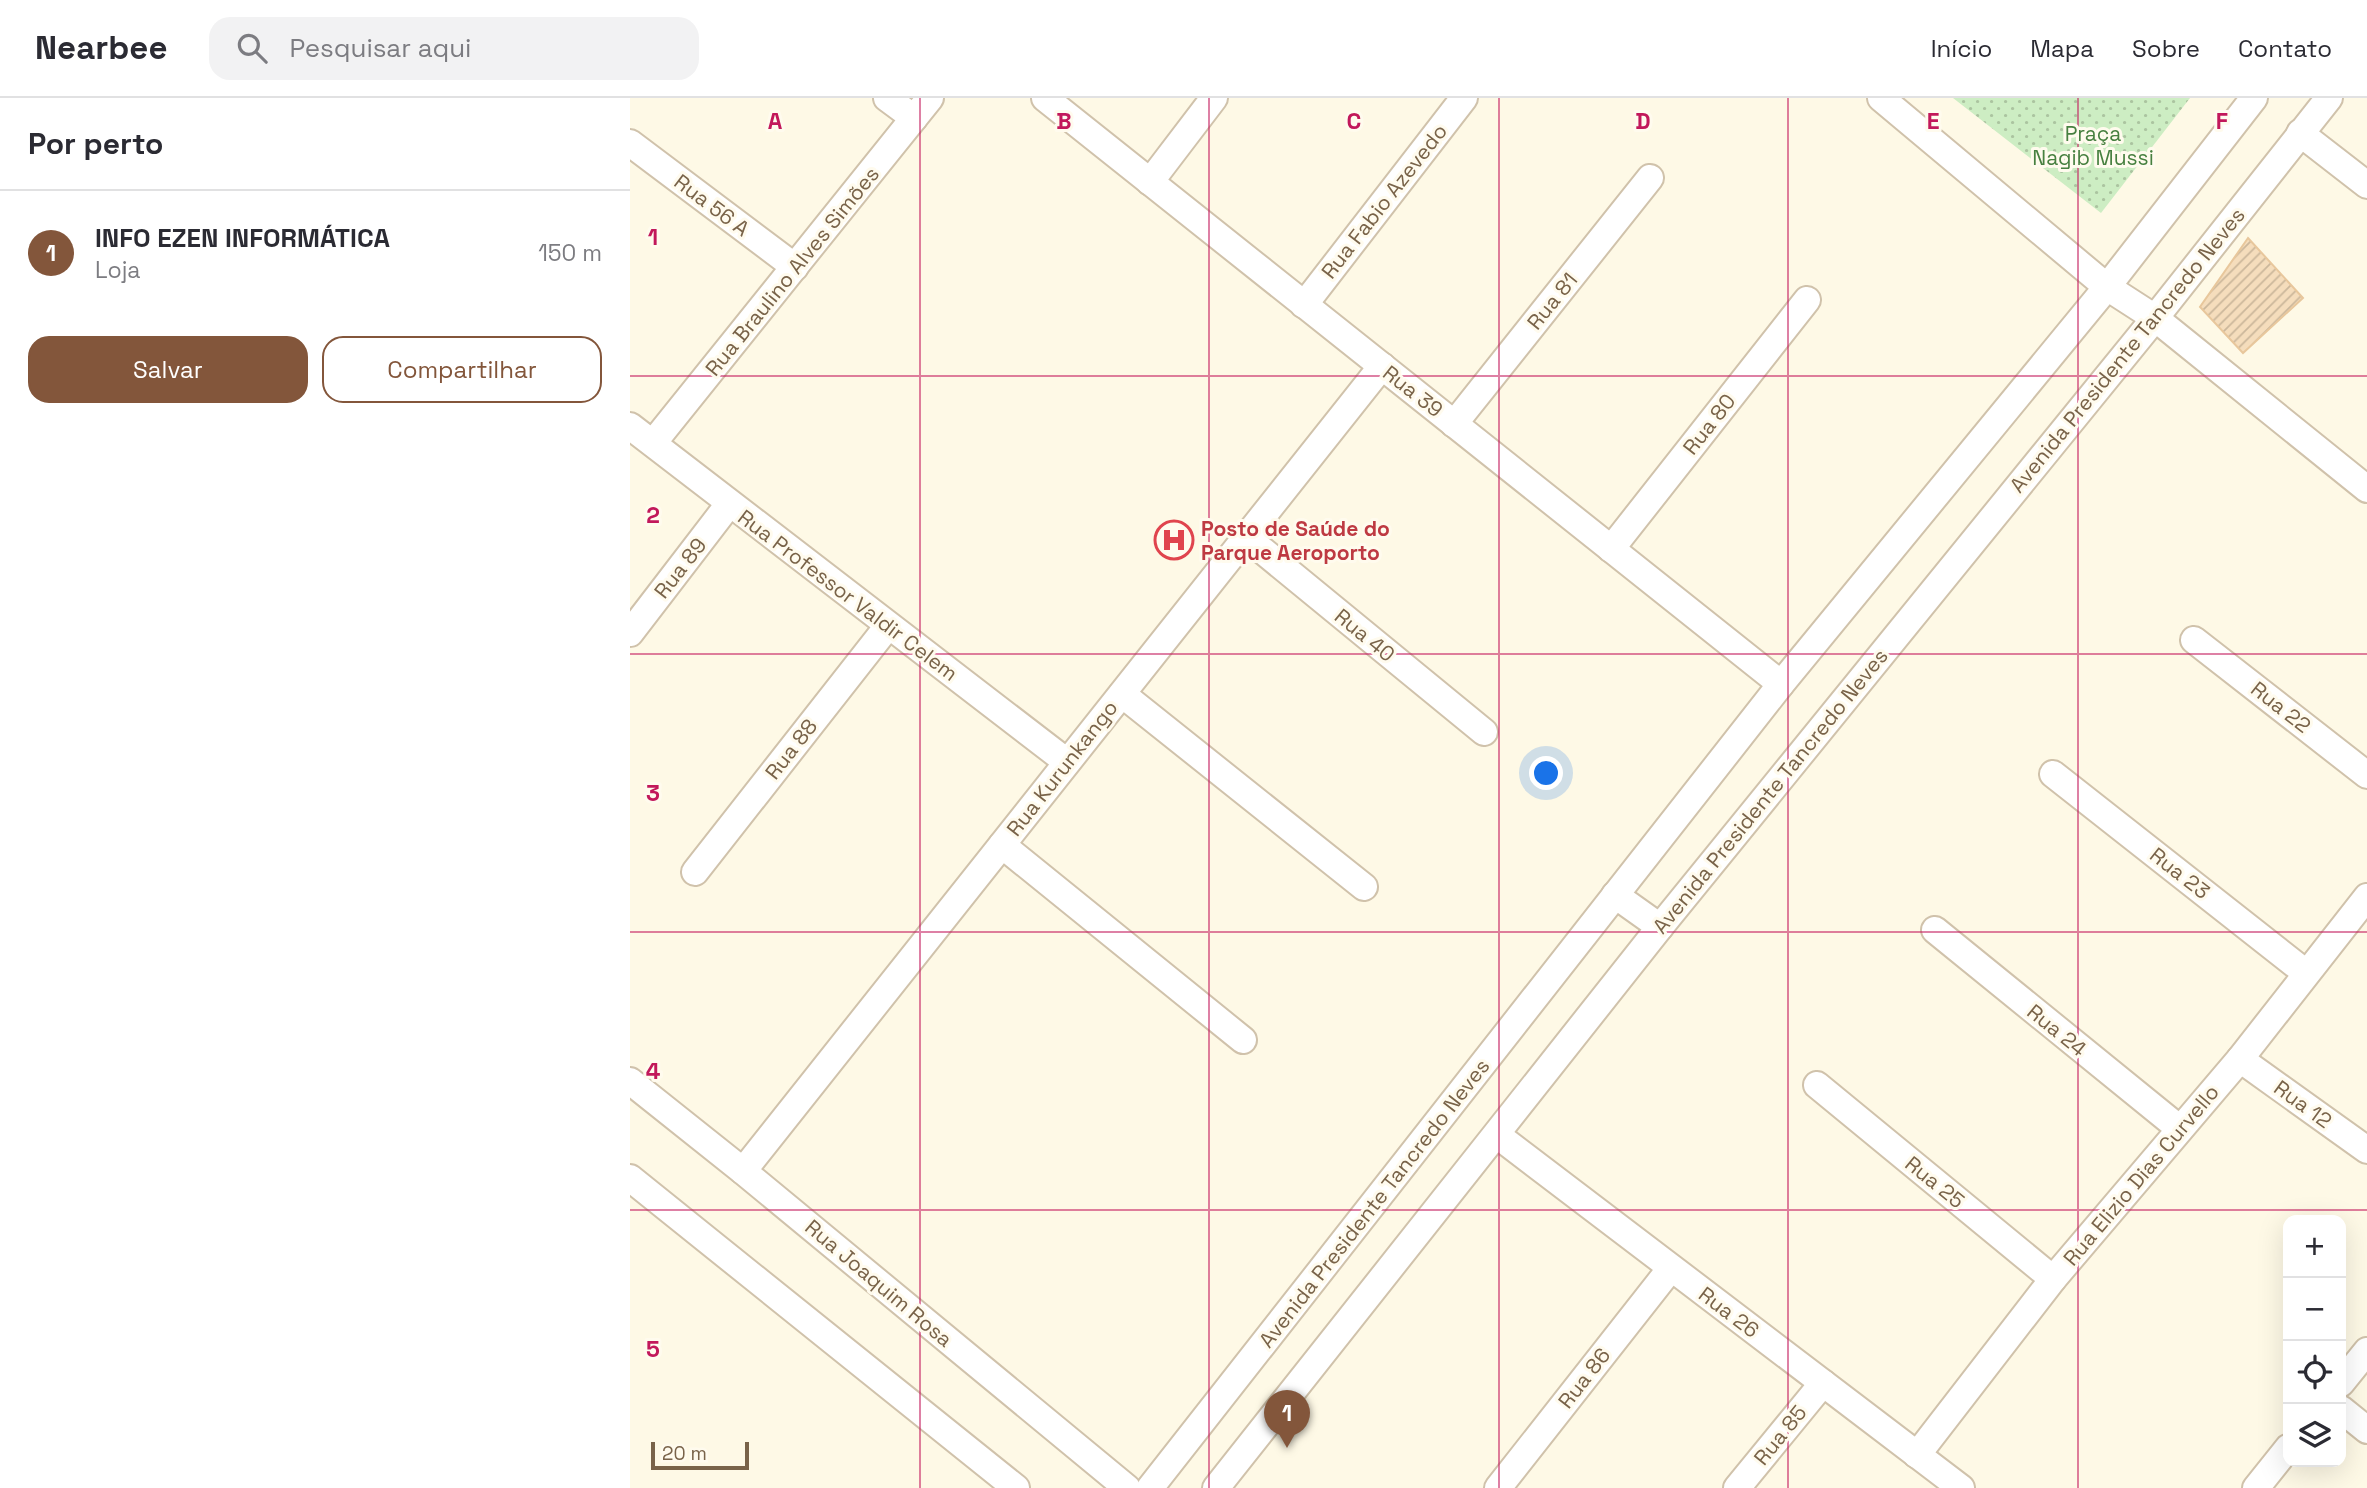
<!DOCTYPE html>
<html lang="pt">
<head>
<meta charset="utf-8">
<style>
	:root { --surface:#fff; --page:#f2f2f3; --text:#2b2b33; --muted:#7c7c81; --line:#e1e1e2; --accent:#83563b }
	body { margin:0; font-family:"Space Grotesk",sans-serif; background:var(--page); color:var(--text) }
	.controls { position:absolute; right:21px; bottom:21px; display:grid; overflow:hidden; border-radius:14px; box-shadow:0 7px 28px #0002 }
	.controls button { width:63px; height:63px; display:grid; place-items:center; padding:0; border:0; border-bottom:2px solid var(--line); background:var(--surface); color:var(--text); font:35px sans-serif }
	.scale { position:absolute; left:21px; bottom:18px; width:98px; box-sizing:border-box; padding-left:7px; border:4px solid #796349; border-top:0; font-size:19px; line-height:24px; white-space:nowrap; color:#796349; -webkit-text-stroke:5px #fffbee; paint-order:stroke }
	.you { position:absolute; left:917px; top:676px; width:24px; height:24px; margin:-18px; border:5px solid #fff; border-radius:50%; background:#1a73e8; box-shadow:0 0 0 10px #1a73e833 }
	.badge { display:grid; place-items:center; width:46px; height:46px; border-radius:50%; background:var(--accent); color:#fff; font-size:23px; font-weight:700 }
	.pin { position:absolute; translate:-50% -58px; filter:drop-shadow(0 2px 4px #0008) }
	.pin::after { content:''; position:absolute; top:37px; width:24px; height:21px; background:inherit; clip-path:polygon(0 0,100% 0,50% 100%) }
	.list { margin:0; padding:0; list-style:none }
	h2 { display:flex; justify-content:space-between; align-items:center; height:91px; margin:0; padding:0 28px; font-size:30px }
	h2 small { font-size:23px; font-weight:400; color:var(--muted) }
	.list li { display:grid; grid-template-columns:46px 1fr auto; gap:21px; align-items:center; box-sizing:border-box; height:126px; padding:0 28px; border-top:2px solid var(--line) }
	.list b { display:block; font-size:26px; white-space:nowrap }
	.list p { margin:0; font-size:23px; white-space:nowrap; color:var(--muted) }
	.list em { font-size:23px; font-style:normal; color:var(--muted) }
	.actions { display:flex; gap:14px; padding:21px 28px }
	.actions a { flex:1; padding:16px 0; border:2px solid var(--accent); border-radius:21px; text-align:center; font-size:24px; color:var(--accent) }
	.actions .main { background:var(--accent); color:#fff }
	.icon { flex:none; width:38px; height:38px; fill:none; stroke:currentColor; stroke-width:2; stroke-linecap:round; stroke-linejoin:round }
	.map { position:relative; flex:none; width:1737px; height:1390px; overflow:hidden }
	header { display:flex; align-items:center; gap:42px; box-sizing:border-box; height:98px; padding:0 35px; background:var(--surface); border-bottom:2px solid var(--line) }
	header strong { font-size:33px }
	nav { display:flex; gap:38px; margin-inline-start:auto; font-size:24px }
	.search { width:490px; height:63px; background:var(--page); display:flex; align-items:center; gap:18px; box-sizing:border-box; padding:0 24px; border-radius:21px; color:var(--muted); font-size:26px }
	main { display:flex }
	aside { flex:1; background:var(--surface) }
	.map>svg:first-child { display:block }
	.park { fill:url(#park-dots) }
	.building { fill:url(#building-hatch); stroke:#e8c79c; stroke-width:2 }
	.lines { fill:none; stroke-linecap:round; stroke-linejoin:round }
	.minor-casing { stroke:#d0c2ab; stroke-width:30 }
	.minor { stroke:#fff; stroke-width:26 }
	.grid { fill:none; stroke:#c2185b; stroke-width:2; stroke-opacity:0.55 }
	.labels { text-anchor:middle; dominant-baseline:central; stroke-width:6; stroke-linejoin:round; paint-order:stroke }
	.park-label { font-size:21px; fill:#478040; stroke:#fffbee }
	.street-label { font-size:21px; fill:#796349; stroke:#fffbee }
	.health-label { font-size:21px; font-weight:bold; fill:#be3a42; stroke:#fffbee; text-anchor:start }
	.grid-label { font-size:23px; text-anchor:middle; font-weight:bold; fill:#c2185b; stroke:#fffbee; stroke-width:6; stroke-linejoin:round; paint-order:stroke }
</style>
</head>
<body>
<header>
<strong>Nearbee</strong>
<div class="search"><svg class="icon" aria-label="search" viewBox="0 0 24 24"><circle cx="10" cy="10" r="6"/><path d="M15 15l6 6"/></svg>Pesquisar aqui</div>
<nav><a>Início</a><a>Mapa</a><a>Sobre</a><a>Contato</a></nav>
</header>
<main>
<aside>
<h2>Por perto<small></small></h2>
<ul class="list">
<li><span class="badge">1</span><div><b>INFO EZEN INFORMÁTICA</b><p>Loja</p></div><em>150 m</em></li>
</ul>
<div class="actions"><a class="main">Salvar</a><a>Compartilhar</a></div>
</aside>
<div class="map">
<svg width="1737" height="1390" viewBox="0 0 1737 1390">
	<defs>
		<pattern id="park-dots" width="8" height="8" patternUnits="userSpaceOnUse" patternTransform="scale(1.75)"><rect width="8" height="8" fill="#cdedc3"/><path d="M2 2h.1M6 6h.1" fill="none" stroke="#abc4a0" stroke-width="1.8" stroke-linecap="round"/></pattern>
		<pattern id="building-hatch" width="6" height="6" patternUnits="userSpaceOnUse" patternTransform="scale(1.75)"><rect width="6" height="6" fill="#f5ddbc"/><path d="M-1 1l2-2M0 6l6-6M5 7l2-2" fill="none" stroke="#cbb79b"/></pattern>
	</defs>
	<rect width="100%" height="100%" fill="#fef9e6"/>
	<!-- park -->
	<polygon class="park" points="1323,0 1560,0 1471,115"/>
	<!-- building -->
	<polygon class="building" points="1618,140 1673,200 1613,255 1570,209"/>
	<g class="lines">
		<defs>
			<g id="minor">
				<polyline points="257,0 284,20"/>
				<polyline points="415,0 1151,586"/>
				<polyline points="1251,0 1477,189 1525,220 1737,391"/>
				<polyline points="1670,35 1737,87"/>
				<polyline points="0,45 165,169"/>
				<polyline points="520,84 584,0"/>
				<polyline points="674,207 834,0"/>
				<polyline points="824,326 1020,80"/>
				<polyline points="0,328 437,664"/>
				<polyline points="23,345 300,0"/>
				<polyline points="616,439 854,634"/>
				<polyline points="981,451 1177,202"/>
				<polyline points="0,535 99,406"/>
				<polyline points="1564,542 1737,677"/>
				<polyline points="492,596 734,789"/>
				<polyline points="1423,676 1676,875"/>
				<polyline points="372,747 613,942"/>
				<polyline points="65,774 258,528"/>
				<polyline points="985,797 1030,829"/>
				<polyline points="1305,832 1550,1031"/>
				<polyline points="1610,961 1737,1052"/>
				<polyline points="0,983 113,1073 497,1390"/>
				<polyline points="1187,987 1423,1181"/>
				<polyline points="867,1037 1331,1390"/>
				<polyline points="113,1073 752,268"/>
				<polyline points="0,1080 386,1390"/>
				<polyline points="1711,1285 1737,1253"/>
				<polyline points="1711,1311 1737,1332"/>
				<polyline points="1287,1357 1423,1181 1610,961 1737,799"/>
				<polyline points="520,1390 1151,586 1477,189 1624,0"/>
				<polyline points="586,1390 1030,829 1525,220 1699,0"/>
				<polyline points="868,1390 1041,1170"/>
				<polyline points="1107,1390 1193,1285"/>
				<polyline points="1626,1390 1658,1350"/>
			</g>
		</defs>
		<!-- minor casing -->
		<use href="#minor" class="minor-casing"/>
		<!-- minor -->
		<use href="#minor" class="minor"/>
	</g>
	<!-- grid -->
	<path class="grid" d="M290,0V1390M579,0V1390M869,0V1390M1158,0V1390M1448,0V1390M0,278H1737M0,556H1737M0,834H1737M0,1112H1737"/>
	<!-- icons -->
	<defs>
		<symbol id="hospital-ring" viewBox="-11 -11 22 22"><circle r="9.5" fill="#fffbee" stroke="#e0444e" stroke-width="1.5"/><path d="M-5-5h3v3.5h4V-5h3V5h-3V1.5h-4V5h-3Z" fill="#e0444e"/></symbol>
	</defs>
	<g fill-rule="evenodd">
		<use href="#hospital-ring" x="522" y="420" width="44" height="44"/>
	</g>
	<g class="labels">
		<!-- park labels -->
		<g class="park-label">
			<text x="1463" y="35">Praça<tspan x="1463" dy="24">Nagib Mussi</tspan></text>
		</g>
		<!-- street labels -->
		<g class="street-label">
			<text transform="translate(754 103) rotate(-52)">Rua Fabio Azevedo</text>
			<text transform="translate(82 107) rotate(37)">Rua 56 A</text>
			<text transform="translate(162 173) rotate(-51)">Rua Braulino Alves Simões</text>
			<text transform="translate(922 203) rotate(-51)">Rua 81</text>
			<text transform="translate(1497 252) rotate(-51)">Avenida Presidente Tancredo Neves</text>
			<text transform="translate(783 293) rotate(38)">Rua 39</text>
			<text transform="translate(1079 326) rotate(-52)">Rua 80</text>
			<text transform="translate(50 470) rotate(-52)">Rua 89</text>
			<text transform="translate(218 497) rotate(37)">Rua Professor Valdir Celem</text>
			<text transform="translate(735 537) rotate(39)">Rua 40</text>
			<text transform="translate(1651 609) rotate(38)">Rua 22</text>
			<text transform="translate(161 651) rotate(-52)">Rua 88</text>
			<text transform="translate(432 670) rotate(-52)">Rua Kurunkango</text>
			<text transform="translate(1140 693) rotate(-51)">Avenida Presidente Tancredo Neves</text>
			<text transform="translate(1550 775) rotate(38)">Rua 23</text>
			<text transform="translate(1427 932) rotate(39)">Rua 24</text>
			<text transform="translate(1673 1006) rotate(36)">Rua 12</text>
			<text transform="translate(1511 1077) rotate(-50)">Rua Elizio Dias Curvello</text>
			<text transform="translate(1305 1084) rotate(39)">Rua 25</text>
			<text transform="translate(744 1105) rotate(-52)">Avenida Presidente Tancredo Neves</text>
			<text transform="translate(249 1185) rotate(40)">Rua Joaquim Rosa</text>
			<text transform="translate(1099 1214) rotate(37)">Rua 26</text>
			<text transform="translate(954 1280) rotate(-52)">Rua 86</text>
			<text transform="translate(1150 1337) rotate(-51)">Rua 85</text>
		</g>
		<!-- health labels -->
		<g class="health-label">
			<text x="571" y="430">Posto de Saúde do<tspan x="571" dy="24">Parque Aeroporto</tspan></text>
		</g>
	</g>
	<g class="grid-label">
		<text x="145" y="31">A</text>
		<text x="434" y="31">B</text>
		<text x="724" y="31">C</text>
		<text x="1013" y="31">D</text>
		<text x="1303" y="31">E</text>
		<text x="1592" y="31">F</text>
		<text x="23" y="147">1</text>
		<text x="23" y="425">2</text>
		<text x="23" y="703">3</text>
		<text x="23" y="981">4</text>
		<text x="23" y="1259">5</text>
	</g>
</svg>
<div class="controls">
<button>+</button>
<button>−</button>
<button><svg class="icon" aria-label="locate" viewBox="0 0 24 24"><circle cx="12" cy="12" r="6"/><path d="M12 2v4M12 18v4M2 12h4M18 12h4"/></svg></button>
<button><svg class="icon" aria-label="layers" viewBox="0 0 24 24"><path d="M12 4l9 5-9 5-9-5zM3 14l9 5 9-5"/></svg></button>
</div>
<div class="scale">20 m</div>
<div class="you"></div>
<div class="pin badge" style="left:657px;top:1350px">1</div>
</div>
</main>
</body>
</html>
